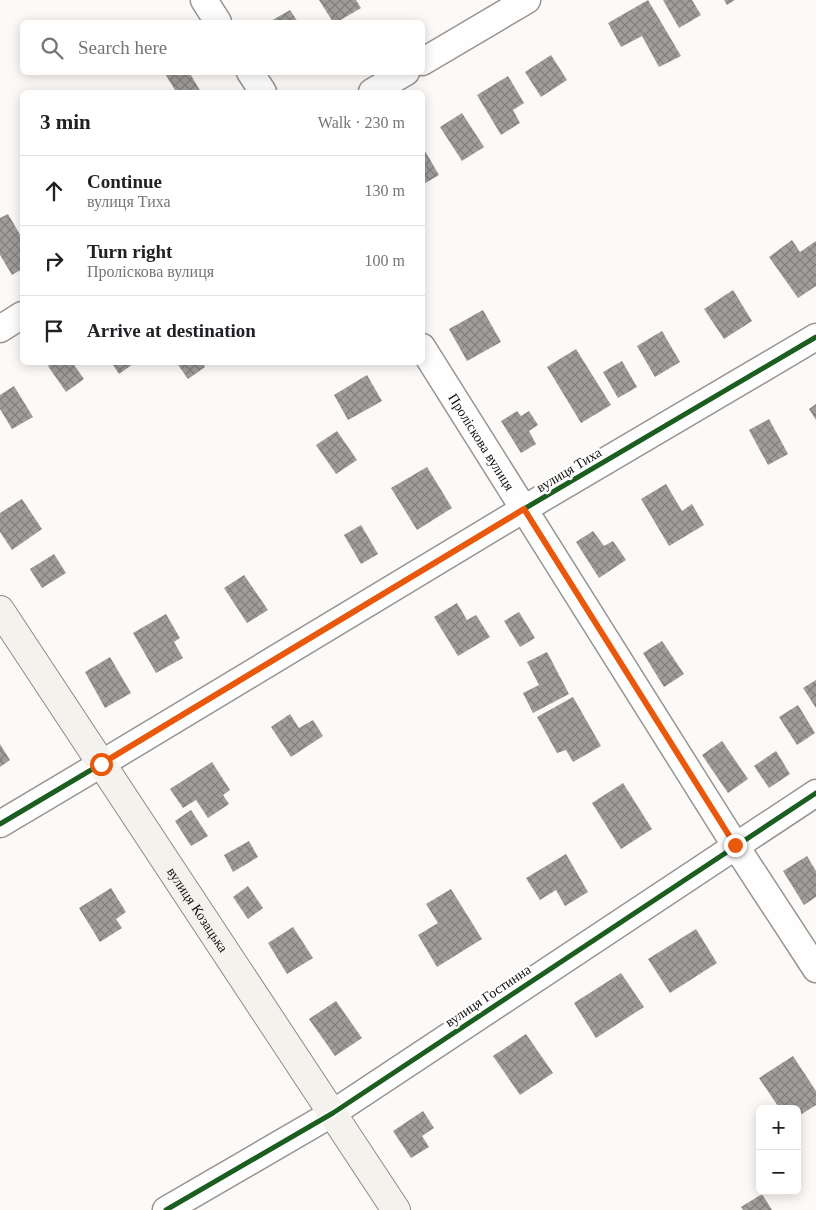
<!DOCTYPE html>
<html lang="en">
<head>
<meta charset="utf-8">
<style>
	:root { --surface:#fff; --page:#f2f2f2; --text:#202124; --muted:#757577; --line:#e0e0e0 }
	body { margin:0; font-family:Georgia,serif; background:var(--page); color:var(--text) }
	.controls { position:absolute; right:15px; bottom:15px; display:grid; overflow:hidden; border-radius:8px; box-shadow:0 2px 12px #0003 }
	.controls button { width:45px; height:45px; display:grid; place-items:center; padding:0; border:0; border-bottom:1px solid var(--line); background:var(--surface); color:var(--text); font:25px sans-serif }
	.stop { position:absolute; width:15px; height:15px; margin:-11px; border:4px solid #ea580c; border-radius:50%; background:#fff }
	.stop.end { background:#ea580c; border-color:#fff; box-shadow:0 1px 5px #0008 }
	.list { margin:0; padding:0; list-style:none }
	h2 { display:flex; justify-content:space-between; align-items:center; height:65px; margin:0; padding:0 20px; font-size:21px }
	h2 small { font-size:16px; font-weight:400; color:var(--muted) }
	.list li { display:grid; grid-template-columns:32px 1fr auto; gap:15px; align-items:center; box-sizing:border-box; height:70px; padding:0 20px; border-top:1px solid var(--line) }
	.list b { display:block; font-size:19px; white-space:nowrap }
	.list p { margin:0; font-size:16px; white-space:nowrap; color:var(--muted) }
	.list em { font-size:16px; font-style:normal; color:var(--muted) }
	.icon { flex:none; width:28px; height:28px; fill:none; stroke:currentColor; stroke-width:2; stroke-linecap:round; stroke-linejoin:round }
	.map { position:relative; flex:none; width:816px; height:1210px; overflow:hidden }
	.search { position:absolute; background:var(--surface); box-shadow:0 2px 12px #0003; left:20px; top:20px; width:405px; height:55px; display:flex; align-items:center; gap:12px; box-sizing:border-box; padding:0 18px; border-radius:8px; color:var(--muted); font-size:19px }
	.panel { position:absolute; background:var(--surface); box-shadow:0 2px 12px #0003; left:20px; top:90px; width:405px; height:275px; border-radius:8px }
	.map>svg:first-child { display:block }
	.building { fill:url(#building-cross-hatch) }
	.lines { fill:none; stroke-linecap:round; stroke-linejoin:round }
	.street-casing { stroke:#969594; stroke-width:29 }
	.secondary-casing { stroke:#8d8c8a; stroke-width:30 }
	.street { stroke:#fffefe; stroke-width:26 }
	.secondary { stroke:#f4f2ec; stroke-width:28 }
	.cycleway-casing { stroke:#fff; stroke-width:8 }
	.cycleway { stroke:#1b5e20; stroke-width:5 }
	.route { stroke:#ea580c; stroke-width:6 }
	.labels { text-anchor:middle; dominant-baseline:central; stroke-width:5; stroke-linejoin:round; paint-order:stroke }
	.street-label { font-size:14px; fill:#101010; stroke:#fff }
</style>
</head>
<body>
<div class="map">
<svg width="816" height="1210" viewBox="0 0 816 1210">
	<defs>
		<pattern id="building-cross-hatch" width="8" height="8" patternUnits="userSpaceOnUse" patternTransform="scale(1.25)"><rect width="8" height="8" fill="#a09d9b"/><path d="M0 0l8 8M0 8l8-8" fill="none" stroke="#817f7d"/></pattern>
	</defs>
	<rect width="100%" height="100%" fill="#fcf9f6"/>
	<!-- building -->
	<g class="building">
		<polygon points="319,0 356,0 361,8 337,22 333,22"/>
		<polygon points="648,0 681,56 659,67 642,36 621,47 608,23"/>
		<polygon points="663,0 692,0 701,15 679,28"/>
		<polygon points="724,0 735,0 727,5"/>
		<polygon points="290,10 298,22 269,22"/>
		<polygon points="551,55 567,80 541,97 525,72"/>
		<polygon points="164,72 189,72 201,92 171,92 175,90"/>
		<polygon points="508,76 524,103 513,110 520,123 501,135 477,95"/>
		<polygon points="462,113 484,147 462,161 440,127"/>
		<polygon points="422,146 439,175 422,185"/>
		<polygon points="8,214 22,238 22,269 12,275 0,255 0,218"/>
		<polygon points="792,240 800,252 816,241 816,286 798,298 769,257"/>
		<polygon points="733,290 752,321 724,339 704,309"/>
		<polygon points="483,310 501,342 467,361 449,329"/>
		<polygon points="662,331 680,362 655,377 637,346"/>
		<polygon points="576,349 611,405 581,423 547,367"/>
		<polygon points="622,361 637,387 618,398 603,372"/>
		<polygon points="53,362 72,362 84,379 66,392 48,366"/>
		<polygon points="111,362 136,362 119,374"/>
		<polygon points="176,362 202,362 205,367 188,379"/>
		<polygon points="367,375 382,401 348,420 334,395"/>
		<polygon points="14,386 33,417 12,429 0,409 0,395"/>
		<polygon points="816,404 816,420 809,409"/>
		<polygon points="517,411 521,416 529,411 538,425 529,431 536,444 521,453 501,421"/>
		<polygon points="769,419 788,454 768,465 749,430"/>
		<polygon points="337,431 357,460 336,474 316,445"/>
		<polygon points="427,467 452,508 417,530 391,488"/>
		<polygon points="666,484 682,511 692,504 704,525 669,546 641,499"/>
		<polygon points="22,499 42,529 12,550 0,532 0,513"/>
		<polygon points="361,525 378,554 361,564 344,535"/>
		<polygon points="593,531 604,546 613,541 626,560 599,578 576,542"/>
		<polygon points="54,554 66,573 42,588 30,569"/>
		<polygon points="244,575 268,610 247,623 224,588"/>
		<polygon points="457,603 467,620 476,615 490,637 458,656 434,617"/>
		<polygon points="519,612 535,638 520,647 504,621"/>
		<polygon points="166,614 180,638 174,642 183,658 156,673 133,633"/>
		<polygon points="662,641 684,674 664,687 643,653"/>
		<polygon points="547,652 569,694 533,713 523,693 539,685 527,662"/>
		<polygon points="110,657 131,693 105,708 85,672"/>
		<polygon points="816,680 816,708 803,688"/>
		<polygon points="573,697 601,746 573,762 566,750 557,753 537,717"/>
		<polygon points="798,705 815,733 797,745 779,717"/>
		<polygon points="290,714 299,728 313,720 323,736 291,757 271,727"/>
		<polygon points="722,741 748,779 728,793 702,755"/>
		<polygon points="0,744 10,760 0,767"/>
		<polygon points="776,751 790,774 769,788 754,766"/>
		<polygon points="212,762 230,790 223,795 229,804 208,818 196,800 183,808 170,789"/>
		<polygon points="623,783 652,829 621,849 592,803"/>
		<polygon points="191,810 208,836 191,846 175,821"/>
		<polygon points="249,841 258,857 233,872 224,855"/>
		<polygon points="566,854 588,892 565,906 556,890 540,900 526,878"/>
		<polygon points="807,856 816,871 816,897 804,905 783,871"/>
		<polygon points="248,886 263,908 248,919 233,897"/>
		<polygon points="111,888 126,912 116,919 122,928 100,942 79,908"/>
		<polygon points="451,889 482,939 437,967 418,935 438,923 426,904"/>
		<polygon points="293,927 313,958 287,974 268,943"/>
		<polygon points="696,929 717,963 670,993 648,959"/>
		<polygon points="621,973 644,1007 596,1038 574,1003"/>
		<polygon points="336,1001 362,1038 335,1056 309,1019"/>
		<polygon points="526,1034 553,1073 520,1095 493,1056"/>
		<polygon points="793,1056 816,1091 816,1105 797,1117 797,1109 780,1109 759,1078"/>
		<polygon points="423,1111 434,1128 422,1136 429,1147 411,1158 393,1131"/>
		<polygon points="762,1194 772,1210 743,1210 741,1207"/>
	</g>
	<g class="lines">
		<defs>
			<g id="street">
				<polyline points="204,0 218,22"/>
				<polyline points="422,62 527,0"/>
				<polyline points="250,72 263,92"/>
				<polyline points="372,92 406,72"/>
				<polyline points="0,329 22,315"/>
				<path id="s1" d="M422,347L735,845L816,969"/>
				<polyline points="0,824 101,764 524,509 816,337"/>
				<polyline points="166,1210 333,1113 816,793"/>
			</g>
			<g id="secondary">
				<path id="s2" d="M0,610L396,1210"/>
			</g>
		</defs>
		<!-- street casing -->
		<use href="#street" class="street-casing"/>
		<!-- secondary casing -->
		<use href="#secondary" class="secondary-casing"/>
		<!-- street -->
		<use href="#street" class="street"/>
		<!-- secondary -->
		<use href="#secondary" class="secondary"/>
		<defs>
			<g id="cycleway">
				<polyline points="0,824 101,764 524,509 816,337"/>
				<polyline points="166,1210 333,1113 816,793"/>
			</g>
		</defs>
		<!-- cycleway casing -->
		<use href="#cycleway" class="cycleway-casing"/>
		<!-- cycleway -->
		<use href="#cycleway" class="cycleway"/>
	</g>
	<g class="lines">
		<!-- route -->
		<polyline class="route" points="101,764 524,509 735,845"/>
	</g>
	<g class="labels">
		<!-- street labels -->
		<g class="street-label">
			<text stroke="none"><textPath href="#s1" startOffset="112">Проліскова вулиця</textPath></text>
			<text transform="translate(569 470) rotate(-31)">вулиця Тиха</text>
			<text stroke="none"><textPath href="#s2" startOffset="359">вулиця Козацька</textPath></text>
			<text transform="translate(488 996) rotate(-34)">вулиця Гостинна</text>
		</g>
	</g>
</svg>
<div class="controls">
<button>+</button>
<button>−</button>
</div>
<div class="stop" style="left:101px;top:764px"></div>
<div class="stop end" style="left:735px;top:845px"></div>
<div class="search"><svg class="icon" aria-label="search" viewBox="0 0 24 24"><circle cx="10" cy="10" r="6"/><path d="M15 15l6 6"/></svg>Search here</div>
<section class="panel">
<h2>3 min<small>Walk · 230 m</small></h2>
<ul class="list">
<li><svg class="icon" aria-label="ahead" viewBox="0 0 24 24"><path d="M12 20V5M6 11l6-6 6 6"/></svg><div><b>Continue</b><p>вулиця Тиха</p></div><em>130 m</em></li>
<li><svg class="icon" aria-label="right" viewBox="0 0 24 24"><path d="M7 20v-9h11M14 6l5 5-5 5"/></svg><div><b>Turn right</b><p>Проліскова вулиця</p></div><em>100 m</em></li>
<li><svg class="icon" aria-label="arrive" viewBox="0 0 24 24"><path d="M6 21V4h12l-3 4 3 4H6"/></svg><div><b>Arrive at destination</b></div></li>
</ul>
</section>
</div>
</body>
</html>
